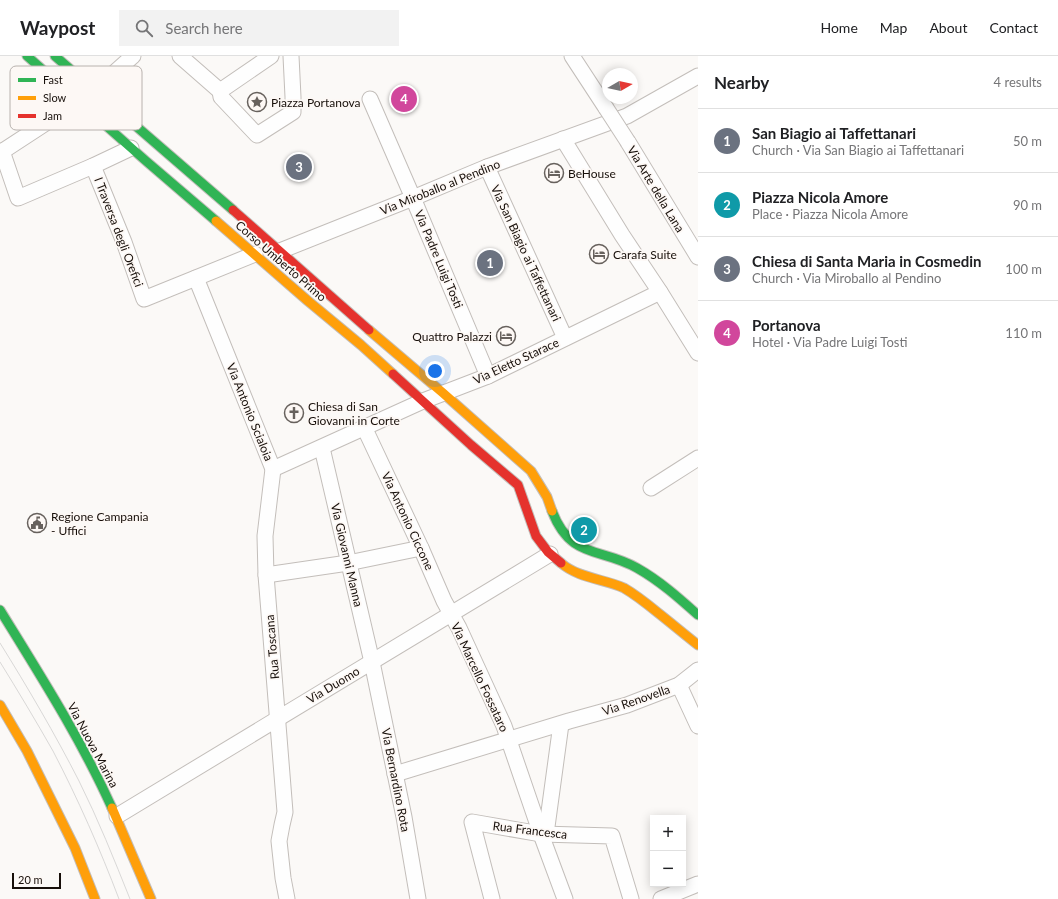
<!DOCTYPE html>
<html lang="en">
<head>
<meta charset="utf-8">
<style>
	:root { --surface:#fff; --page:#f2f2f2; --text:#202124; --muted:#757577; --line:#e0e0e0; --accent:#67615d }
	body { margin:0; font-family:Lato,sans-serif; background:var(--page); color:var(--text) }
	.controls { position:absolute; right:12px; bottom:12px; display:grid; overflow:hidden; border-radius:0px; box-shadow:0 2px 10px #0003 }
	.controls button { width:36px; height:36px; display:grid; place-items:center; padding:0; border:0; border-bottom:1px solid var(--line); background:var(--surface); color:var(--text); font:20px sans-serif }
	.compass { position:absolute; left:602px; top:12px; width:36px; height:36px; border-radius:50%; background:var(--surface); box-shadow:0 2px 10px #0003; rotate:81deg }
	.scale { position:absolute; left:12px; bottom:10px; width:49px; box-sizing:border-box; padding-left:4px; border:2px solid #170f0a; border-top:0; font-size:11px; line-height:14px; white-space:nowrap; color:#170f0a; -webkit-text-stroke:3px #fdf8f5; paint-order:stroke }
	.you { position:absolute; left:435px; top:315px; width:14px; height:14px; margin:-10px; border:3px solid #fff; border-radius:50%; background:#1a73e8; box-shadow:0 0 0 6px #1a73e833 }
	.badge { display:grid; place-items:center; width:26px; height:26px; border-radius:50%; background:var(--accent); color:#fff; font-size:13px; font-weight:700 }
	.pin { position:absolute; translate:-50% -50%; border:2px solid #fff; box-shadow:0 1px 4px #0006 }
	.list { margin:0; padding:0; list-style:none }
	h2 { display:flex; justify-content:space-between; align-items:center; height:52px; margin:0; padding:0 16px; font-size:17px }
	h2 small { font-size:13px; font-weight:400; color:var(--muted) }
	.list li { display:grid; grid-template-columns:26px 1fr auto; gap:12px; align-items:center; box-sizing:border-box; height:64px; padding:0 16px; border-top:1px solid var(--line) }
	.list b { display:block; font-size:15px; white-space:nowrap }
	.list p { margin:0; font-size:13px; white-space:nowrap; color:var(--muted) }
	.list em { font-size:13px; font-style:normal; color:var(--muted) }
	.icon { flex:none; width:22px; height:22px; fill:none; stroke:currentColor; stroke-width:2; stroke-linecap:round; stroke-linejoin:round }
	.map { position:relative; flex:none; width:698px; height:843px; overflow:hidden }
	header { display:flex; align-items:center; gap:24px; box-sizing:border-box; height:56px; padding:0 20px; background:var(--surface); border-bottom:1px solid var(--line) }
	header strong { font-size:19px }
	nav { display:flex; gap:22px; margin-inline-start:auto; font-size:14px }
	.search { width:280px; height:36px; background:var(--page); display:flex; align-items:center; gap:10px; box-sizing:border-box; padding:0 14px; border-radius:0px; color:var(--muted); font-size:15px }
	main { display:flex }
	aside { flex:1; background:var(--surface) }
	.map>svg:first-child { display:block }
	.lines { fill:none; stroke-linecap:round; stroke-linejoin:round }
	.street-casing { stroke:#c3beba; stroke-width:17 }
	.fast-casing { stroke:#c3beba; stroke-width:11 }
	.slow-casing { stroke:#c3beba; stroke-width:11 }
	.jam-casing { stroke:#c3beba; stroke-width:11 }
	.street { stroke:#fefefe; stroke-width:15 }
	.fast { stroke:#30b455; stroke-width:9 }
	.slow { stroke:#ff9f0a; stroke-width:9 }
	.jam { stroke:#e5322d; stroke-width:9 }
	.tram { stroke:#d9d8d7; stroke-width:1 }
	.street-bridge-casing { stroke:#c3beba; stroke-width:17; stroke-linecap:butt }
	.street-bridge { stroke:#fefefe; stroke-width:15 }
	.labels { text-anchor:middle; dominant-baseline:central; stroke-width:3.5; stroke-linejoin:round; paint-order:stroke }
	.poi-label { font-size:12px; fill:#170f0a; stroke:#fdf8f5; text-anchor:start }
	.street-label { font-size:12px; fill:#170f0a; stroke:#fdf8f5 }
	.key { fill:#fdf8f5; stroke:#b8b2ae; stroke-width:1 }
	.key-label { font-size:11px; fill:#170f0a }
</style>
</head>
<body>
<header>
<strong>Waypost</strong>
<div class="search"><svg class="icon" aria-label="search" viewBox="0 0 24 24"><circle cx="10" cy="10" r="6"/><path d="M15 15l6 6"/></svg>Search here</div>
<nav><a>Home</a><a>Map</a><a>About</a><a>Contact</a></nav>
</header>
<main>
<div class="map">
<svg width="698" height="843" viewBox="0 0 698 843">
	<rect width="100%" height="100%" fill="#fbf9f7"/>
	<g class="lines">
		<defs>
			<g id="street">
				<polyline points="180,0 220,35"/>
				<polyline points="572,0 606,52"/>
				<polyline points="95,34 133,0"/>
				<polyline points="220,35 221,41 257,79 293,56 293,41 291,0"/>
				<polyline points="220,35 271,0"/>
				<polyline points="370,43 413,142 488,320"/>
				<polyline points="563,83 622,179 660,236 698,297"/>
				<polyline points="628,86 698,201"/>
				<polyline points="2,95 18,142 93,110 131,92"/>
				<polyline points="0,97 78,46"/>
				<polyline points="93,110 124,186 144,243 255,198"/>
				<polyline points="487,111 565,282"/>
				<polyline points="280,195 413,142 487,111 627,60 698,20"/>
				<polyline points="196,222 273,413 265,480 266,519 285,756 282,769 279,785 283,822 287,843"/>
				<polyline points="364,371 421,492 444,545 459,572 504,670 542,781 565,843"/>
				<polyline points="322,392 372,606 404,761 418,843"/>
				<polyline points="273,413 423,345 488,320 660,236"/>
				<polyline points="651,432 698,402"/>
				<polyline points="266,519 348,507 421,492"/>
				<polyline points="679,629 698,670"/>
				<polyline points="395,718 569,665 627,649 679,629 698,614"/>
				<polyline points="117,760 550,498"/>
				<polyline points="546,778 561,668"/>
				<polyline points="492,843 472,766 541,778 612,780 631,843"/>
				<polyline points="661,843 698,828"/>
			</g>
			<g id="fast">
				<polyline points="27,0 146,105 216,165"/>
				<polyline points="55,0 233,154"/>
				<path d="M552,455C571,504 600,491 637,512C660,525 679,542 698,559"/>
				<path d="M0,554C40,619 81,683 112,752"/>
			</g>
			<g id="slow">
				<polyline points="216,165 308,245 361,289 393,318"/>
				<polyline points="369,274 443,337 531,415 547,441 552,455"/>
				<path d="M561,507C578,522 604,523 624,532C636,539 646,547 657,556C671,567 684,578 698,589"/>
				<polyline points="0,649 27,695 75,792 95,843"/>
				<polyline points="112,752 151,843"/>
			</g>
			<g id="jam">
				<polyline points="233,154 369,274"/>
				<polyline points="393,318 471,389 518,429 536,480 548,496 561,507"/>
			</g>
		</defs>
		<!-- street casing -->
		<use href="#street" class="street-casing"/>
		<!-- fast casing -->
		<use href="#fast" class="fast-casing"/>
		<!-- slow casing -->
		<use href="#slow" class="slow-casing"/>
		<!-- jam casing -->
		<use href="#jam" class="jam-casing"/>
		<!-- street -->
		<use href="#street" class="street"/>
		<!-- fast -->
		<use href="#fast" class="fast"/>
		<!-- slow -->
		<use href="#slow" class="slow"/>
		<!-- jam -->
		<use href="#jam" class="jam"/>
		<!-- tram -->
		<g class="tram">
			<path d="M0,587C28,632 55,678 79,725C98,763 114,803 130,843"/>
			<path d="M0,606C18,635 36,665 53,695C78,743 100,793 119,843"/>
		</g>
		<defs>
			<polyline id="street-bridge" points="606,52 628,86"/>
		</defs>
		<!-- street-bridge casing -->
		<use href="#street-bridge" class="street-bridge-casing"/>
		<!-- street-bridge -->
		<use href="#street-bridge" class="street-bridge"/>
	</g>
	<!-- icons -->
	<defs>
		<symbol id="sight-ring" viewBox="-11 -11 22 22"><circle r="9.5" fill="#fdf8f5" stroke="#67615d" stroke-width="1.5"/><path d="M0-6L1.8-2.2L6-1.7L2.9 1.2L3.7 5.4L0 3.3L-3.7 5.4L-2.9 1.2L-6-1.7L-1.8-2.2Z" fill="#67615d"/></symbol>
		<symbol id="hotel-ring" viewBox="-11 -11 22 22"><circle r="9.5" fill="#fdf8f5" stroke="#67615d" stroke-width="1.5"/><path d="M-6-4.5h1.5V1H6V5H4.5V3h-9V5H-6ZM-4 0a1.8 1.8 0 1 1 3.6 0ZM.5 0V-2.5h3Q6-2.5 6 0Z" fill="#67615d"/></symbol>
		<symbol id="church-ring" viewBox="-11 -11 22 22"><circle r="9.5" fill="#fdf8f5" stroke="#67615d" stroke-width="1.5"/><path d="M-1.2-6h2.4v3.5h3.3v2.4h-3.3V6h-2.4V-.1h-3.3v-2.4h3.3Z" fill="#67615d"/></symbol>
		<symbol id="civic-ring" viewBox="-11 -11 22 22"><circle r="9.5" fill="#fdf8f5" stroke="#67615d" stroke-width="1.5"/><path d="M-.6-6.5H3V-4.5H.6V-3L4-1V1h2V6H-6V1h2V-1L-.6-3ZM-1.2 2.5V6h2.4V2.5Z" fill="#67615d"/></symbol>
	</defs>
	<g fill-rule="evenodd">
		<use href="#sight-ring" x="246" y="35" width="22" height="22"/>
		<use href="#hotel-ring" x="543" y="106" width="22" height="22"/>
		<use href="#hotel-ring" x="588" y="187" width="22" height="22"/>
		<use href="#hotel-ring" x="495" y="269" width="22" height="22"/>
		<use href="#church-ring" x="283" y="346" width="22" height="22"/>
		<use href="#civic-ring" x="26" y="456" width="22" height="22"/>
	</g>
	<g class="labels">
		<!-- poi labels -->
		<g class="poi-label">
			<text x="271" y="46">Piazza Portanova</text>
			<text x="568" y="117">BeHouse</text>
			<text x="613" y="198">Carafa Suite</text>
			<text x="492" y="280" text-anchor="end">Quattro Palazzi</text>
			<text x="308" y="350">Chiesa di San<tspan x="308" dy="14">Giovanni in Corte</tspan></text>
			<text x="51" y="460">Regione Campania<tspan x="51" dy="14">- Uffici</tspan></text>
		</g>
		<!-- street labels -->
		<g class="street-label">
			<text transform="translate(440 131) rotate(-22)">Via Miroballo al Pendino</text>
			<text transform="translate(656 133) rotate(59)">Via Arte della Lana</text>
			<text transform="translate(119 176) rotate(69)">I Traversa degli Orefici</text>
			<text transform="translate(526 197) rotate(65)">Via San Biagio ai Taffettanari</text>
			<text transform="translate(439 203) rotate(67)">Via Padre Luigi Tosti</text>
			<text transform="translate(281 205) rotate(41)">Corso Umberto Primo</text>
			<text transform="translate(516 305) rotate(-25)">Via Eletto Starace</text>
			<text transform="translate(250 356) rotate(68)">Via Antonio Scialoia</text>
			<text transform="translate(408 465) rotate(65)">Via Antonio Ciccone</text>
			<text transform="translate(347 499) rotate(77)">Via Giovanni Manna</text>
			<text transform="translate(272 591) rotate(-95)">Rua Toscana</text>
			<text transform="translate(480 621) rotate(65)">Via Marcello Fossataro</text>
			<text transform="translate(333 629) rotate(-31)">Via Duomo</text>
			<text transform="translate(636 644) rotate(-19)">Via Renovella</text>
			<text transform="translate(93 689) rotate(62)">Via Nuova Marina</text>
			<text transform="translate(396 724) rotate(79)">Via Bernardino Rota</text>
			<text transform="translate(530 774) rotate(7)">Rua Francesca</text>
		</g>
	</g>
	<!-- legend -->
	<rect x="10" y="10" width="132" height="64" rx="6" class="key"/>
	<rect x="18" y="22" width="18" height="4" fill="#30b455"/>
	<rect x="18" y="40" width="18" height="4" fill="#ff9f0a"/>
	<rect x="18" y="58" width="18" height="4" fill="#e5322d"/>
	<g class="key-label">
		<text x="43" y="28">Fast</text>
		<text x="43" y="46">Slow</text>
		<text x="43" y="64">Jam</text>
	</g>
</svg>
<div class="controls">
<button>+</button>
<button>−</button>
</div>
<svg class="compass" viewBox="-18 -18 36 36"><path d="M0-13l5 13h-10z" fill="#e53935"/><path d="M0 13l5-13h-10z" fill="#757577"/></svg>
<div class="scale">20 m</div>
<div class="you"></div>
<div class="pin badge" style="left:490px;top:207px;background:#6b7280">1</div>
<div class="pin badge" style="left:584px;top:474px;background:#0f9aa8">2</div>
<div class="pin badge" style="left:299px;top:111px;background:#6b7280">3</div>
<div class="pin badge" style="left:404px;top:43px;background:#d1479c">4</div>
</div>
<aside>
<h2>Nearby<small>4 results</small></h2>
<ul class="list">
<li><span class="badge" style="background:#6b7280">1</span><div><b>San Biagio ai Taffettanari</b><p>Church · Via San Biagio ai Taffettanari</p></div><em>50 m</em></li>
<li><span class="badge" style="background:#0f9aa8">2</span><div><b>Piazza Nicola Amore</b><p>Place · Piazza Nicola Amore</p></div><em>90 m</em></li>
<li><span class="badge" style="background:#6b7280">3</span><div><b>Chiesa di Santa Maria in Cosmedin</b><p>Church · Via Miroballo al Pendino</p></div><em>100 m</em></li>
<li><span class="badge" style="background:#d1479c">4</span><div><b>Portanova</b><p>Hotel · Via Padre Luigi Tosti</p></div><em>110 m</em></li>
</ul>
</aside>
</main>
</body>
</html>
